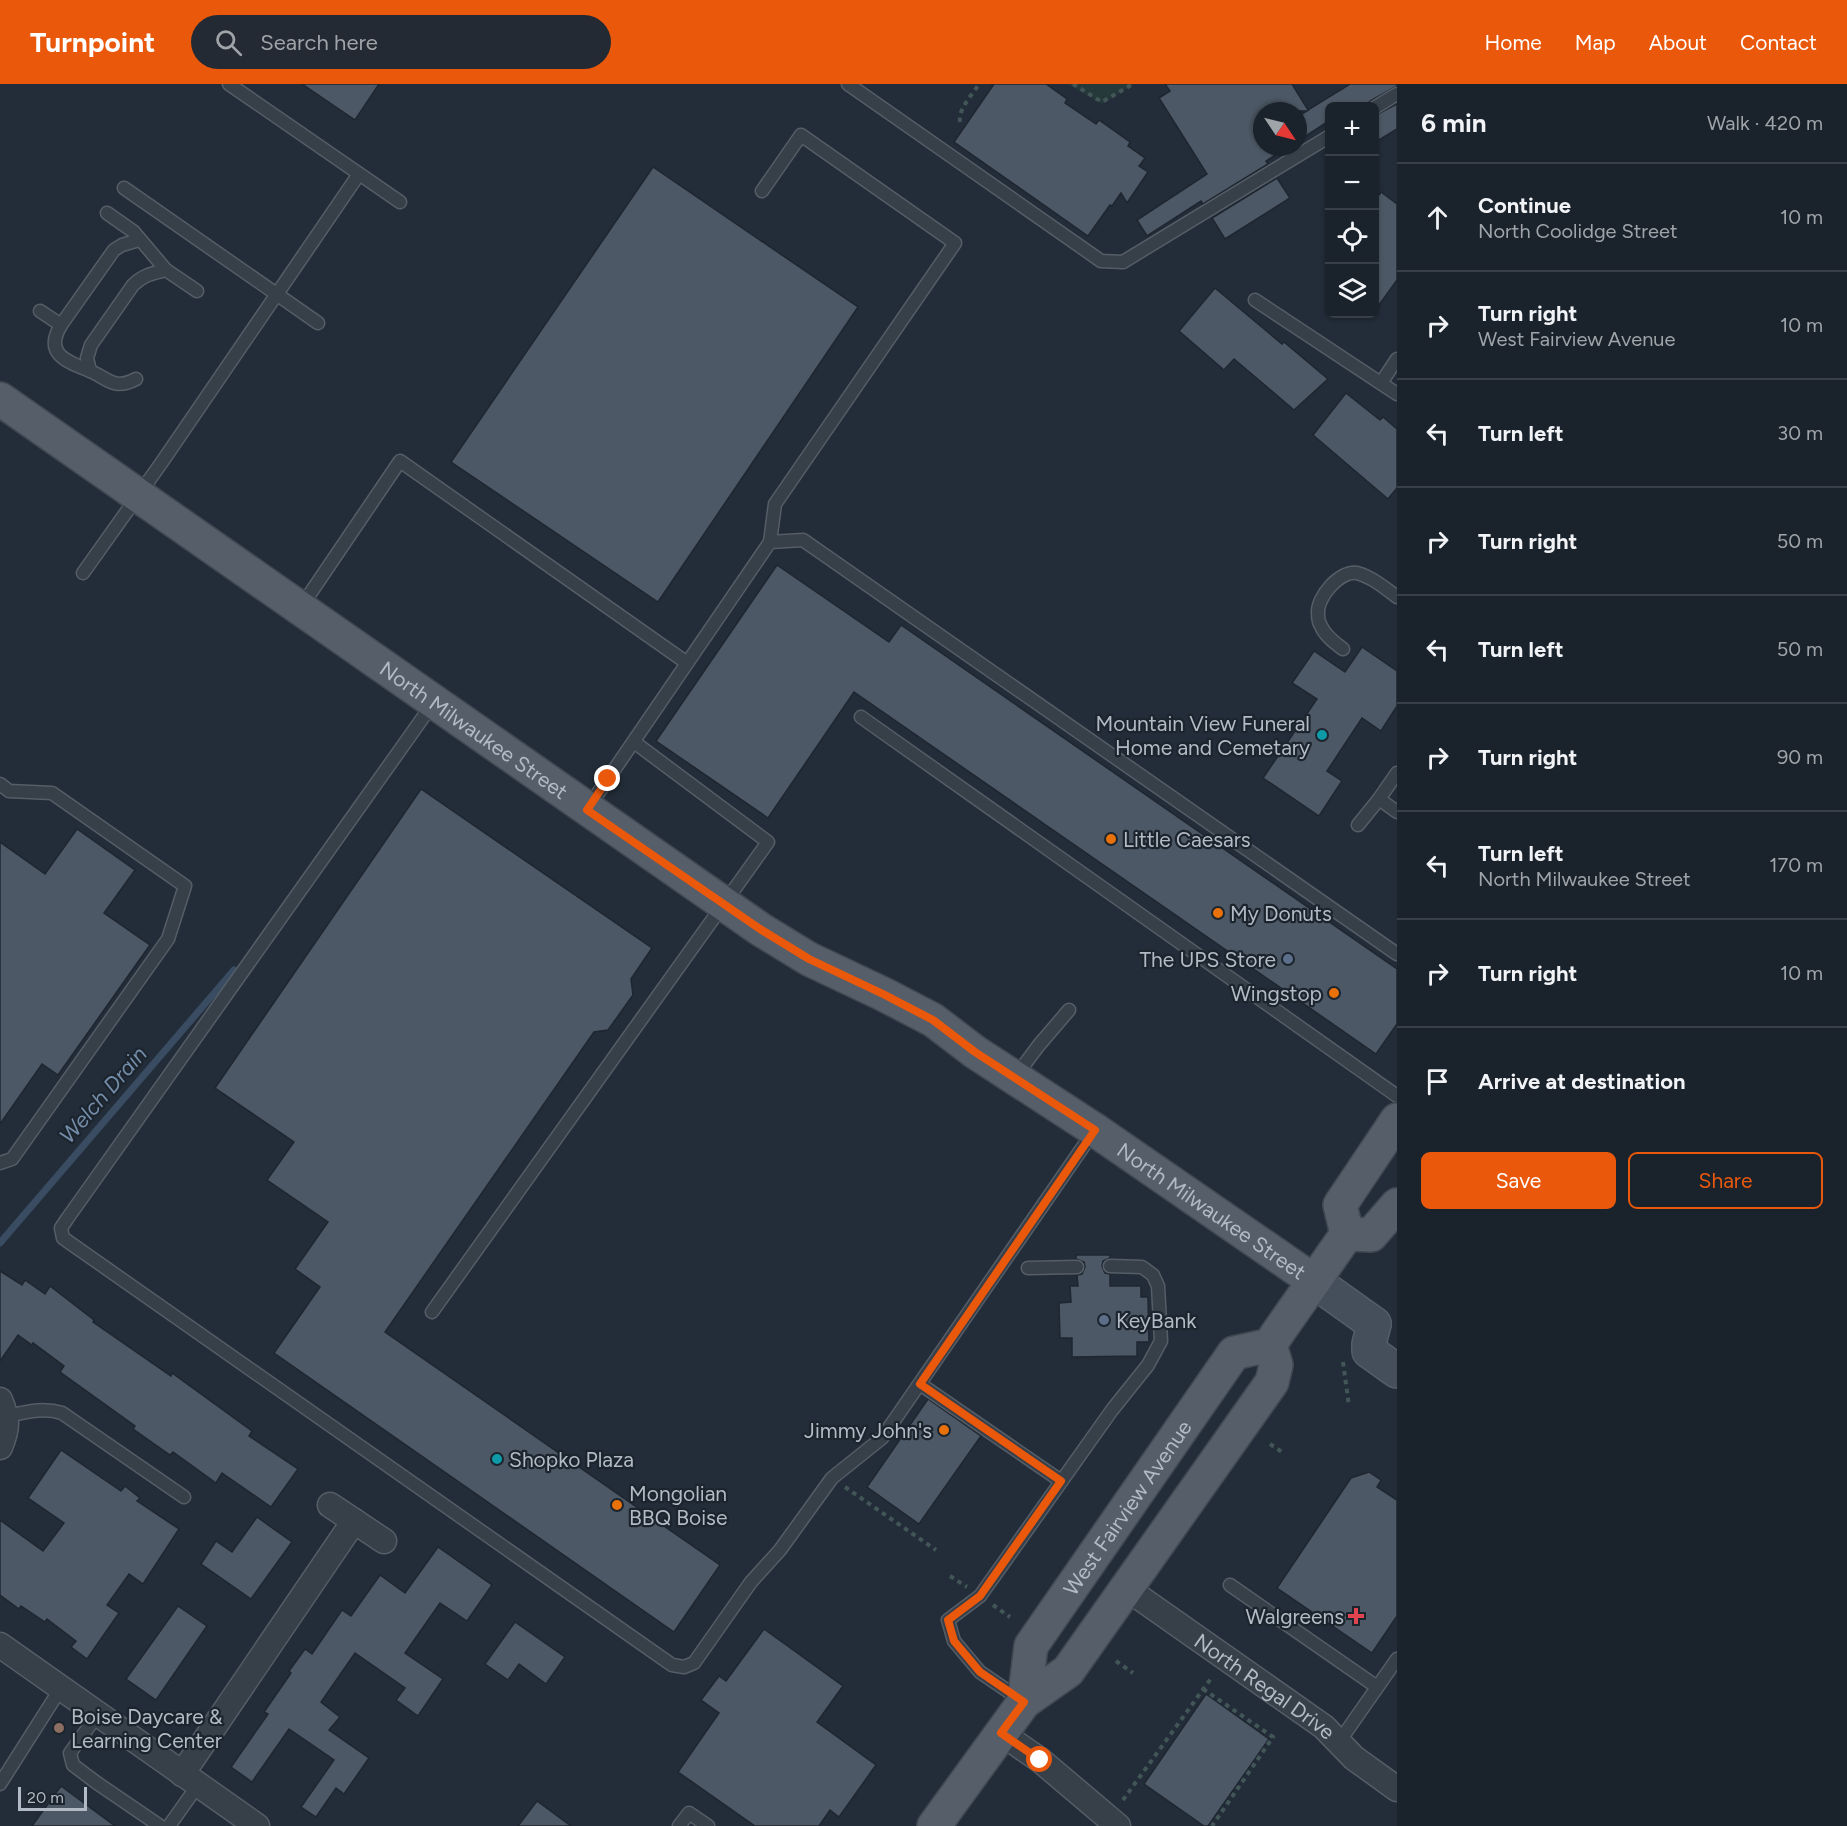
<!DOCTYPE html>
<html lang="en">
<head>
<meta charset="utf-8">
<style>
	:root { --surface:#1a222b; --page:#232a33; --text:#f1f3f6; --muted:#9fa4a9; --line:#383f47; --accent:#ea580c }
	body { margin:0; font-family:Figtree,sans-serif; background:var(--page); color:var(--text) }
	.controls { position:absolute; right:18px; top:18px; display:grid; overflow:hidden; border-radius:9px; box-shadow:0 2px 4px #0004 }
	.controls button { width:54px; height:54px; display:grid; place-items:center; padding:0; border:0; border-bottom:2px solid var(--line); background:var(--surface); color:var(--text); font:30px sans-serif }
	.compass { position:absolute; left:1253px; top:18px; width:54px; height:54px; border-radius:50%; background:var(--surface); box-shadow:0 2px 4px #0004; rotate:125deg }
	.scale { position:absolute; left:18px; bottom:15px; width:69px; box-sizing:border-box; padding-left:6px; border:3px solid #b2bac5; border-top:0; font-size:16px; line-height:21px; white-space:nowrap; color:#b2bac5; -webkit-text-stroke:4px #1c242e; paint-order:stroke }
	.stop { position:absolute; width:18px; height:18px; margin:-14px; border:4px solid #ea580c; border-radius:50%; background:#fff }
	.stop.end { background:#ea580c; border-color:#fff; box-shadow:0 2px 6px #0008 }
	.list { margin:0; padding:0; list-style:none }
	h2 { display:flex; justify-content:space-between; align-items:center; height:78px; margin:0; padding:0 24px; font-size:26px }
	h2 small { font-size:20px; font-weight:400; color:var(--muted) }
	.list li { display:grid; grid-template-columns:39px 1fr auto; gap:18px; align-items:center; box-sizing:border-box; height:108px; padding:0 24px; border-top:2px solid var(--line) }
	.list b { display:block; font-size:22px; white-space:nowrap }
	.list p { margin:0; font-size:20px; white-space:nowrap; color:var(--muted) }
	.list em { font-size:20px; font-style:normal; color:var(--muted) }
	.actions { display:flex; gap:12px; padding:18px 24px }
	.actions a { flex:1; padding:14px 0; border:2px solid var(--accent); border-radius:9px; text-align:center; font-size:21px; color:var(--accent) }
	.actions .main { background:var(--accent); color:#fff }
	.icon { flex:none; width:33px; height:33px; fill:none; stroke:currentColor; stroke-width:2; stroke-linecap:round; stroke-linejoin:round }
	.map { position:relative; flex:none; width:1397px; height:1742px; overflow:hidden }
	header { display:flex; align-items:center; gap:36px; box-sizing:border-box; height:84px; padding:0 30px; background:var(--accent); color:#fff }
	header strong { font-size:28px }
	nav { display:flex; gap:33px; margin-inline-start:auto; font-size:21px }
	.search { width:420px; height:54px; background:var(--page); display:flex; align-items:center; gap:15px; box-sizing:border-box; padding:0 21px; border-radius:33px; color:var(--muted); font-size:22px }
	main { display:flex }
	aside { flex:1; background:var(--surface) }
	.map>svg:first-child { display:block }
	.green { fill:#25393a }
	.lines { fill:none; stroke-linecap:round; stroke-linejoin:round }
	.stream { stroke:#394c62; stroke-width:7 }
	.building { fill:#4c5865; stroke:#1e2630; stroke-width:1.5 }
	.service-casing { stroke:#555d67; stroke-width:15 }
	.minor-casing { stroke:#555d67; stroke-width:27 }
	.secondary-casing { stroke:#555d67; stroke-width:36 }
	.primary-casing { stroke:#404852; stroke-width:36 }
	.path { stroke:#435657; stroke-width:4; stroke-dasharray:4.5 4.5; stroke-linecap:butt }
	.service { stroke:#373f49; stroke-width:12 }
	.minor { stroke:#373f49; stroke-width:24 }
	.secondary { stroke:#454f5c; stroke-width:33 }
	.primary { stroke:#555e69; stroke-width:33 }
	.route { stroke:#ea580c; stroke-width:8 }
	.culture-dot { fill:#0f9aa8; stroke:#1c242e; stroke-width:2 }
	.food-dot { fill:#e8710a; stroke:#1c242e; stroke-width:2 }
	.service-dot { fill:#5c6f8a; stroke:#1c242e; stroke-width:2 }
	.health-dot { fill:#e0444e; stroke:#1c242e; stroke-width:2 }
	.education-dot { fill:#8d6e63; stroke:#1c242e; stroke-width:2 }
	.labels { text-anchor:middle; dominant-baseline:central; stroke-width:4.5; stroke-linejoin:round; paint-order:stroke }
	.poi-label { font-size:21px; fill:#b2bac5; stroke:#1c242e; text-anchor:start }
	.street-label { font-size:21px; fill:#b2bac5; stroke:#1c242e }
	.water-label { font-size:22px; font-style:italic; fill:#738ca8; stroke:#1c242e }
</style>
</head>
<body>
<header>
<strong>Turnpoint</strong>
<div class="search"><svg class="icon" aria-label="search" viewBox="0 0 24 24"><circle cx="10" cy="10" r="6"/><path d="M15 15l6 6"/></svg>Search here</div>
<nav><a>Home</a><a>Map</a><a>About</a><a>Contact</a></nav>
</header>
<main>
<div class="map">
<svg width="1397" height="1742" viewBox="0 0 1397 1742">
	<rect width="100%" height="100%" fill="#232d39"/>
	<!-- green -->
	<polygon class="green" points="1068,0 1134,0 1102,20"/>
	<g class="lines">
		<!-- stream -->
		<polyline class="stream" points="0,1159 234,886"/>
	</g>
	<!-- building -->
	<g class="building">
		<polygon points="302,0 379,0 355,36"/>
		<polygon points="994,0 1046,0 1067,15 1065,19 1096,40 1099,36 1130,58 1128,62 1145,74 1139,82 1148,88 1127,119 1121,109 1112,122 1110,121 1088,152 954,58"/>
		<polygon points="1165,0 1292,0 1308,26 1350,0 1397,0 1397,2 1370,17 1366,22 1329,22 1329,37 1298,57 1298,32 1307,27 1262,27 1262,63 1288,63 1266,77 1268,80 1203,120 1201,117 1147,152 1137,136 1207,90 1159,14 1170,7"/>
		<polygon points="1397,20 1397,45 1374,59 1374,32"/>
		<polygon points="653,83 858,223 658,518 451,378"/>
		<polygon points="1277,94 1290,114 1225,155 1212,134"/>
		<polygon points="1381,108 1397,120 1397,196 1374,228 1374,118"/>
		<polygon points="1215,204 1282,260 1284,258 1328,295 1294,326 1234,275 1224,286 1179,247"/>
		<polygon points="1346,309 1380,336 1383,333 1397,345 1397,404 1388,415 1313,351"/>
		<polygon points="777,481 889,558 901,541 1397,885 1397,940 1376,970 854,608 768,734 656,657"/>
		<polygon points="1362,563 1397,587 1397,622 1381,647 1362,634 1327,687 1342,697 1319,732 1263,694 1317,615 1292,599 1314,567 1345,588"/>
		<polygon points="421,705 652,864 631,895 633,911 608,946 594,948 385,1248 720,1481 674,1548 274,1269 320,1203 295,1185 328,1138 267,1096 294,1058 215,1004"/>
		<polygon points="77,745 135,786 104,829 150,861 58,991 42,980 0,1040 0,758 45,790"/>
		<polygon points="1076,1171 1110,1171 1110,1174 1103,1177 1102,1182 1105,1189 1110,1190 1110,1202 1141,1202 1141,1213 1148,1213 1149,1258 1137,1258 1137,1272 1072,1273 1072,1254 1060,1254 1059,1219 1071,1218 1070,1202 1078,1202 1077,1191 1082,1190 1085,1183 1084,1178 1076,1175"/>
		<polygon points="0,1187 22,1201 25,1196 45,1210 50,1202 94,1236 93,1238 171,1292 172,1289 252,1347 249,1352 298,1385 271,1423 222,1389 216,1399 173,1368 170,1371 133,1345 135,1342 60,1288 64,1282 33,1259 32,1261 18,1251 0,1277"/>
		<polygon points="928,1315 981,1352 919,1440 867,1403"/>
		<polygon points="61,1366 121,1407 125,1402 140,1414 137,1417 179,1445 143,1500 129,1490 107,1521 119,1529 87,1575 71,1563 76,1557 47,1535 45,1538 21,1522 19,1525 0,1511 0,1436 43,1467 64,1439 28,1414"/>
		<polygon points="1369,1388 1381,1396 1377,1403 1397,1416 1397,1532 1372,1569 1277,1504 1351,1394"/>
		<polygon points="257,1433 292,1458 251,1515 201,1480 216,1457 232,1468"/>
		<polygon points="438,1463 492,1501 467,1537 440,1519 405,1569 443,1595 418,1632 396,1616 405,1604 355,1569 321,1618 340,1633 329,1646 369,1674 344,1710 336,1704 316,1733 301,1723 334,1676 289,1645 252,1698 231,1683 268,1630 264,1628 291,1589 289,1587 305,1565 312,1570 342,1526 351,1532 380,1491 405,1509"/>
		<polygon points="178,1522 207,1542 156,1616 126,1595"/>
		<polygon points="515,1538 565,1573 546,1600 519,1580 508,1596 485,1580"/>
		<polygon points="764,1545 843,1602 817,1638 876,1681 839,1733 830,1726 819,1742 755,1742 678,1688 719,1629 701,1616 719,1592 726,1597"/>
		<polygon points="1206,1610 1269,1655 1208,1742 1204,1742 1144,1700"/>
		<polygon points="61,1702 115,1742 32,1742"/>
		<polygon points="537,1717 571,1742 518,1742"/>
	</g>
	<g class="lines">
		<defs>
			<g id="service">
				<polyline points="229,0 400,118"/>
				<polyline points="848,0 1101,177 1123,178 1330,52"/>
				<polyline points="1374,24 1397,10"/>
				<polyline points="124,104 318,239"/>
				<polyline points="762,107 801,51 955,159 775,420 770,458"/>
				<polyline points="107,129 134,148 166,186 197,207"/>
				<polyline points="1255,216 1397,310"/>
				<polyline points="40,227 61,241"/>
				<path d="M90,287L87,274L91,261L133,201C143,191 153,189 166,186"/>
				<path d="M136,295C113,307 108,294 88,286C65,277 44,269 61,241L114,166L122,161L139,156"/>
				<polyline points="1381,299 1397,275"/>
				<polyline points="83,489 162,378 359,90"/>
				<polyline points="301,523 400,377 687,579"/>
				<path d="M1343,565C1335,559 1325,552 1321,542C1319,539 1318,532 1318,529C1317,513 1340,486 1357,489C1372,493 1385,504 1397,513"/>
				<polyline points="434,618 67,1135 61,1144 63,1154 672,1581 684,1583 694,1579 751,1498 780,1466 832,1394 882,1354 1094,1047"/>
				<polyline points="861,633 1397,1012"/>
				<polyline points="0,700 9,707 52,709 185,802 168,855 12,1075 0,1079"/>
				<polyline points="1379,715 1397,728"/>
				<polyline points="588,724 770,458 803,456 1397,870"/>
				<polyline points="1358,741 1379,715 1397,689"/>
				<polyline points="1015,993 1039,961 1069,926"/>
				<polyline points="1028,1184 1077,1183"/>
				<polyline points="432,1228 768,758 634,658"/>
				<polyline points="920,1300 1061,1397"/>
				<path d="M7,1332C26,1328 43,1323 62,1329L184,1413"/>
				<polyline points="1230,1501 1377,1603"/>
				<polyline points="1021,1616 980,1588 954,1557 948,1536 980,1512 1112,1326 1148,1281 1161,1257 1158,1202 1153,1191 1142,1183 1110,1182"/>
				<polyline points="98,1630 70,1669 73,1681 97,1699 160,1742"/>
				<polyline points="1339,1658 1397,1575"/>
				<polyline points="0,1700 61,1604"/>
				<polyline points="169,1742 198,1701"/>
				<polyline points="679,1742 689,1729 708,1742"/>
			</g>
			<g id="minor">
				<path d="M0,1316C8,1335 8,1344 0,1363"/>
				<polyline points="330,1421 384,1457"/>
				<path id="s1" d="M1126,1504L1324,1643L1354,1674L1397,1705"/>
				<polyline points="0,1561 257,1742"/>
				<polyline points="1001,1649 1040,1676 1118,1742"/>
				<polyline points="182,1690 354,1437"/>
			</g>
			<g id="secondary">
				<polyline points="1314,1197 1374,1240"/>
				<polyline points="1374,1240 1369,1260 1369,1267 1397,1287"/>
			</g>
			<g id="primary">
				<path id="s2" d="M0,315L760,845L809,875L883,910L933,936L975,968L1095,1046L1314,1197"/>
				<polyline points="1347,1150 1371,1151 1397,1121"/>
				<path id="s3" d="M1024,1618L1031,1562L1234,1269L1270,1261L1277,1250L1347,1150L1340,1121L1397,1036"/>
				<polyline points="934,1742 1024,1618 1068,1587 1272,1298 1276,1281 1270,1261"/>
			</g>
		</defs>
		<!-- service casing -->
		<use href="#service" class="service-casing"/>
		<!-- minor casing -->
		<use href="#minor" class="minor-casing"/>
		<!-- secondary casing -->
		<use href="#secondary" class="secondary-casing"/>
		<!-- primary casing -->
		<use href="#primary" class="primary-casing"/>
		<!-- path -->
		<g class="path">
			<polyline points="1073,0 1102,18 1133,0"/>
			<path d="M960,38C958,25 972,11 979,0"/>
			<polyline points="1343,1278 1349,1322"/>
			<polyline points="1270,1360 1285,1370"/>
			<polyline points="845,1403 936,1466"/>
			<polyline points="950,1492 967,1503"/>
			<polyline points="993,1521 1010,1533"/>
			<polyline points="1116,1577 1133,1589"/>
			<polyline points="1203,1605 1273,1653 1212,1742"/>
			<polyline points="1123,1716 1212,1593"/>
		</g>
		<!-- service -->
		<use href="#service" class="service"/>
		<!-- minor -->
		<use href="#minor" class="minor"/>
		<!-- secondary -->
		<use href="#secondary" class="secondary"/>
		<!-- primary -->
		<use href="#primary" class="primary"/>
	</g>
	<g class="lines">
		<!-- route -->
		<polyline class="route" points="608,695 587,726 760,845 809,875 883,910 933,936 975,968 1095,1046 920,1300 1061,1397 980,1512 948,1536 954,1557 980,1588 1024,1618 1001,1649 1040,1676"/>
	</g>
	<!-- markers -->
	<g class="culture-dot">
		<circle cx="1322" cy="651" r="6"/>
		<circle cx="497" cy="1375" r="6"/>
	</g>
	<g class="food-dot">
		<circle cx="1111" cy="755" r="6"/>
		<circle cx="1218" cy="829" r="6"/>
		<circle cx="1334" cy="909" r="6"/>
		<circle cx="944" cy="1346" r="6"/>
		<circle cx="617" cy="1421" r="6"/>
	</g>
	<g class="service-dot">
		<circle cx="1288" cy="875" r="6"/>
		<circle cx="1104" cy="1236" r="6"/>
	</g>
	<path class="health-dot" d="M1353 1523h6v6h6v6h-6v6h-6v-6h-6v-6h6z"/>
	<circle class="education-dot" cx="59" cy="1644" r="6"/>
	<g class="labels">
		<!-- poi labels -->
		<g class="poi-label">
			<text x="1310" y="639" text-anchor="end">Mountain View Funeral<tspan x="1310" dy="24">Home and Cemetary</tspan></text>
			<text x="1123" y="755">Little Caesars</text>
			<text x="1230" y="829">My Donuts</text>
			<text x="1276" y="875" text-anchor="end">The UPS Store</text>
			<text x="1322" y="909" text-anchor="end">Wingstop</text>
			<text x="1116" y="1236">KeyBank</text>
			<text x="932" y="1346" text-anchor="end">Jimmy John's</text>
			<text x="509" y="1375">Shopko Plaza</text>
			<text x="629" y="1409">Mongolian<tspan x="629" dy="24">BBQ Boise</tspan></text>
			<text x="1344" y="1532" text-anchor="end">Walgreens</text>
			<text x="71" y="1632">Boise Daycare &amp;<tspan x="71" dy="24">Learning Center</tspan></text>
		</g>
		<!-- street labels -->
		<g class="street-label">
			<text stroke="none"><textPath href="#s2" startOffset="578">North Milwaukee Street</textPath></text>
			<text stroke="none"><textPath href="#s2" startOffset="1460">North Milwaukee Street</textPath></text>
			<text stroke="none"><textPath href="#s3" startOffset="225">West Fairview Avenue</textPath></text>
			<text stroke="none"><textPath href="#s1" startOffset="170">North Regal Drive</textPath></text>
		</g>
		<!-- water labels -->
		<g class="water-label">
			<text transform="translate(103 1011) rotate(-49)">Welch Drain</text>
		</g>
	</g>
</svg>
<div class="controls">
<button>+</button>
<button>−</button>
<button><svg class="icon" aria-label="locate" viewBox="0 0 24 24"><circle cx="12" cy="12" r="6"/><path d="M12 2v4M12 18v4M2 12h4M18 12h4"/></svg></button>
<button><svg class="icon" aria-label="layers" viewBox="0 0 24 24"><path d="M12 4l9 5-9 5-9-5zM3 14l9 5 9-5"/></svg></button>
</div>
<svg class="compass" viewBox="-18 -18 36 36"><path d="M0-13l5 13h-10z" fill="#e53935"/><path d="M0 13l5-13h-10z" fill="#9fa4a9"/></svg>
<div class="scale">20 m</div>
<div class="stop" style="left:1040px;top:1676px"></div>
<div class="stop end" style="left:608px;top:695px"></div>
</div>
<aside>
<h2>6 min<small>Walk · 420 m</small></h2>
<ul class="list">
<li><svg class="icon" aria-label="ahead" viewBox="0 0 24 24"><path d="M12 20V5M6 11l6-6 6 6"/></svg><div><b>Continue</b><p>North Coolidge Street</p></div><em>10 m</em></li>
<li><svg class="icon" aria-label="right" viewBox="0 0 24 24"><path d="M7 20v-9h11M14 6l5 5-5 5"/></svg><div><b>Turn right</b><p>West Fairview Avenue</p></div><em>10 m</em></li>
<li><svg class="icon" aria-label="left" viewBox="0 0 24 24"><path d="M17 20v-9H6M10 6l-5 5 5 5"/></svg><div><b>Turn left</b></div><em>30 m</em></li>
<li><svg class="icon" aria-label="right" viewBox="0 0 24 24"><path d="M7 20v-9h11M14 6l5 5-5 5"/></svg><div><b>Turn right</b></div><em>50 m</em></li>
<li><svg class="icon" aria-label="left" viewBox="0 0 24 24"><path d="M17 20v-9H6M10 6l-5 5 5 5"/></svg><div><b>Turn left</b></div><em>50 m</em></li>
<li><svg class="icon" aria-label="right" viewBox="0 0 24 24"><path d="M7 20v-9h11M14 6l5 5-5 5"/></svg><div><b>Turn right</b></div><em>90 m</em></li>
<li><svg class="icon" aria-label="left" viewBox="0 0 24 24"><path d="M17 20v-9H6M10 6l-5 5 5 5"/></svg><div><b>Turn left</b><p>North Milwaukee Street</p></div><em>170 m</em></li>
<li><svg class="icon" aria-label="right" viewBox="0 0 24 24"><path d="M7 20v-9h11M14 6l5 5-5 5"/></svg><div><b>Turn right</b></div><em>10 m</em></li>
<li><svg class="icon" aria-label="arrive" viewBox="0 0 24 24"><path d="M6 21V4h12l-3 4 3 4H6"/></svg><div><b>Arrive at destination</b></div></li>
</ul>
<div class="actions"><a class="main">Save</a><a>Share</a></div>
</aside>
</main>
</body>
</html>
